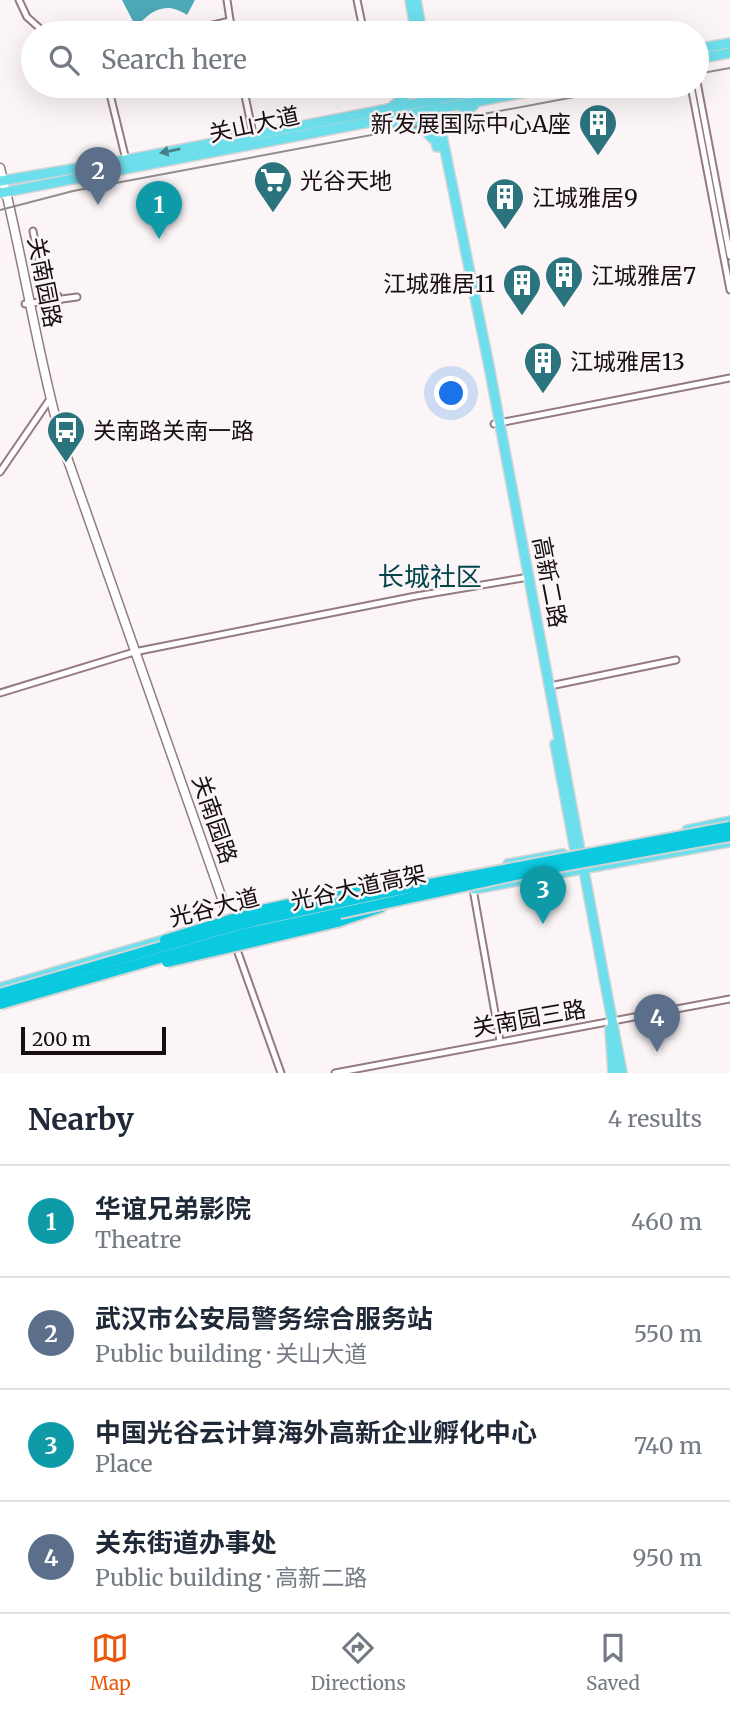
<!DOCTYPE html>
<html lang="en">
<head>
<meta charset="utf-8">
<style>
	:root { --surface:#fff; --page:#f6f6f7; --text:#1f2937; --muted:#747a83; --line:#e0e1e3; --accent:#ea580c }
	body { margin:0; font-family:Merriweather,"Noto Sans SC",serif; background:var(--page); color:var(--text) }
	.scale { position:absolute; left:21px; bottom:18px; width:145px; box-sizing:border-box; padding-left:7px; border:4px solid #170e11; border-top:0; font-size:19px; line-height:24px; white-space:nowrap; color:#170e11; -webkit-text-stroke:5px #fbf5f7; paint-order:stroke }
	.you { position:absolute; left:452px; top:394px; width:24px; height:24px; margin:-18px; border:5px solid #fff; border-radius:50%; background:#1a73e8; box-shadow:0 0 0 10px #1a73e833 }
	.badge { display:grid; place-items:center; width:46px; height:46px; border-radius:50%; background:var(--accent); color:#fff; font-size:23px; font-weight:700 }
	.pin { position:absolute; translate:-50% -58px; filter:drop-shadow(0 2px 4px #0008) }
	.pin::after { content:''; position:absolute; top:37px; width:24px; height:21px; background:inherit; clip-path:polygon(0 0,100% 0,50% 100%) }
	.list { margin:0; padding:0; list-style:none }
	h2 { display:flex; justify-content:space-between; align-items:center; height:91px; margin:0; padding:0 28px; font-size:30px }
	h2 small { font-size:23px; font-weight:400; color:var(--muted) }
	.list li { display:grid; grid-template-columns:46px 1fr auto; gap:21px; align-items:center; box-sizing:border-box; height:112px; padding:0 28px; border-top:2px solid var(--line) }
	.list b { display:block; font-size:26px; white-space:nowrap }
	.list p { margin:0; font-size:23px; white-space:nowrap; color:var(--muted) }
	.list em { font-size:23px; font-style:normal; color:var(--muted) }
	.icon { flex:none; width:38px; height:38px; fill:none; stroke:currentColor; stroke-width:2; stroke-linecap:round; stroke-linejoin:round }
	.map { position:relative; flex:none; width:730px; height:1073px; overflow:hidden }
	.search { position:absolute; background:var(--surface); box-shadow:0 7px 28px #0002; left:21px; right:21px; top:21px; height:77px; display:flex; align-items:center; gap:18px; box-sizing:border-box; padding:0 24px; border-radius:38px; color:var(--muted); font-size:26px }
	.sheet { height:539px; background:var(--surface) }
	nav { display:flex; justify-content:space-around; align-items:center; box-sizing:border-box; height:98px; border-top:2px solid var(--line); background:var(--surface); font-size:19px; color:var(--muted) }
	nav a { display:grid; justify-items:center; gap:4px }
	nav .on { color:var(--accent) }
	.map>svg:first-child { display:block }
	.water { fill:#4ca9b7 }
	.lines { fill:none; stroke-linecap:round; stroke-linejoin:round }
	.street-casing { stroke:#947a82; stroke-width:9 }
	.secondary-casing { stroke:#947a82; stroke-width:11 }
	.primary-casing { stroke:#d5d4d4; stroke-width:12 }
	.highway-casing { stroke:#d5d4d4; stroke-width:14 }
	.street { stroke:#fff; stroke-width:5 }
	.secondary { stroke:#fff; stroke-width:8 }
	.primary { stroke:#6ddfec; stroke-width:9 }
	.highway { stroke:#0bc9df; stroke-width:10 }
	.tram { stroke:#938c8e; stroke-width:2 }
	.highway-bridge-casing { stroke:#d5d4d4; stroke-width:14; stroke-linecap:butt }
	.highway-bridge { stroke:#0bc9df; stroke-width:10 }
	.oneway { fill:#468189 }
	.labels { text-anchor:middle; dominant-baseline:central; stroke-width:5; stroke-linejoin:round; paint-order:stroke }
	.poi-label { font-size:23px; fill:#170e11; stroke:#fbf5f7; text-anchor:start }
	.street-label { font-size:23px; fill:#170e11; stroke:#fbf5f7 }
	.quarter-label { font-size:26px; fill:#00434b; stroke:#fbf5f7 }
</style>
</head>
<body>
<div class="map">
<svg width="730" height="1073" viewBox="0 0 730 1073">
	<rect width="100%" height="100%" fill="#fbf5f7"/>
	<!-- water -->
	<path class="water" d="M122,0H195L187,15C166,0 150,11 136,27Z"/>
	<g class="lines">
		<defs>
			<g id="street">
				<polyline points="19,0 27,17 45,33"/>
				<polyline points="227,0 232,33"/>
				<polyline points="179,33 230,21"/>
				<polyline points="355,33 362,24 357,0"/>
				<polyline points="697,82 730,256"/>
				<polyline points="108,86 126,160"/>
				<polyline points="243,86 253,134"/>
				<polyline points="691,86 730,290"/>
				<polyline points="33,231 45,293 49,297 58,296 59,301"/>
				<polyline points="25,304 77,297"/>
				<polyline points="494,424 730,378"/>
				<polyline points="0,472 50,399"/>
				<polyline points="550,686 676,660"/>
				<polyline points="0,693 134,652 416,596 529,577"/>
				<polyline points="473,889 500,1041"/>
				<polyline points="236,947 281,1073"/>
				<polyline points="335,1073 730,999"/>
			</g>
			<path id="secondary" d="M0,168C24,260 37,355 63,446L231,924"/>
			<g id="primary">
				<polyline points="410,0 416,33"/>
				<polyline points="416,0 422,33"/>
				<polyline points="697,49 730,43"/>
				<polyline points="697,59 730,53"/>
				<polyline points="432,86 489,366 622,1073"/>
				<polyline points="448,86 474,88"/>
				<polyline points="427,92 437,147"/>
				<polyline points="392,107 417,86"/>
				<polyline points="390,122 421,126 433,139"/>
				<polyline points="440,132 474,105"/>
				<polyline points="0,181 126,160 505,86"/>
				<polyline points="0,193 558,86"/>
				<polyline points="555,744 577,861"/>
				<polyline points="687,830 730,821"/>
				<polyline points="508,864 563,854"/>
				<polyline points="474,889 730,842"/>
				<polyline points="0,988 170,938"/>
				<polyline points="610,1029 613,1073"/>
			</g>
			<g id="highway">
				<polyline points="327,896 411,884"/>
				<polyline points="337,922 381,907"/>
			</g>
		</defs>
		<!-- street casing -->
		<use href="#street" class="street-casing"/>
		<!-- secondary casing -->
		<use href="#secondary" class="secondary-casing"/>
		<!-- primary casing -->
		<use href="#primary" class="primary-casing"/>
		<!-- highway casing -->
		<use href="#highway" class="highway-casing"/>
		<!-- street -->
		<use href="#street" class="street"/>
		<!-- secondary -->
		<use href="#secondary" class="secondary"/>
		<!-- primary -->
		<use href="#primary" class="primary"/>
		<!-- highway -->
		<use href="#highway" class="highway"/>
		<!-- tram -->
		<g class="tram">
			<polyline points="697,74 730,68"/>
			<polyline points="0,210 73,191 633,86"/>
		</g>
		<defs>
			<g id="highway-bridge">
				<polyline points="165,940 258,911 327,896"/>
				<polyline points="167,962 337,922"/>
				<polyline points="0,994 237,925 382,893 730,827"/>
				<polyline points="0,1004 239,935 534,871 730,836"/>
			</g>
		</defs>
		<!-- highway-bridge casing -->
		<use href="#highway-bridge" class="highway-bridge-casing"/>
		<!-- highway-bridge -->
		<use href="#highway-bridge" class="highway-bridge"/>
	</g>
	<!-- one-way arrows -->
	<defs><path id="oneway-solid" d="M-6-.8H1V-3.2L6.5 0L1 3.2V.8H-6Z" transform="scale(1.75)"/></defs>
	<use class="oneway" href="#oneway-solid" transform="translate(170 151) rotate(169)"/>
	<!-- icons -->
	<defs>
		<symbol id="building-pin" viewBox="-11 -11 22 30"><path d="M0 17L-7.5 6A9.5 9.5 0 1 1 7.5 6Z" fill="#2b737d" stroke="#fbf5f7"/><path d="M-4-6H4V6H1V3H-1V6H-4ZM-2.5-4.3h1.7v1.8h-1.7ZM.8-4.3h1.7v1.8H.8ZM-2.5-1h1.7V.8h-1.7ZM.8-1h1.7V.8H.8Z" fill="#fff"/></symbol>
		<symbol id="supermarket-pin" viewBox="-11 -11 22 30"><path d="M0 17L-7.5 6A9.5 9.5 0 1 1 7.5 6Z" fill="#2b737d" stroke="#fbf5f7"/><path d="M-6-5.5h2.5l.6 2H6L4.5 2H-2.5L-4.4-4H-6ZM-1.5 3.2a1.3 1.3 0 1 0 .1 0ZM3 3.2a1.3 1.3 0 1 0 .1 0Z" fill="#fff"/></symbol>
		<symbol id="bus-pin" viewBox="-11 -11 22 30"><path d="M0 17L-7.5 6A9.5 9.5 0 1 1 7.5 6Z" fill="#2b737d" stroke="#fbf5f7"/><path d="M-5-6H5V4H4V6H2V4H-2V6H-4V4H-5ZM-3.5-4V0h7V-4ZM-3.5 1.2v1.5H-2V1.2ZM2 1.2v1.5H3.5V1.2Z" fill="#fff"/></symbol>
	</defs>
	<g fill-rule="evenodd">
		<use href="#building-pin" x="576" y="101" width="44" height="60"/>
		<use href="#supermarket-pin" x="251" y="158" width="44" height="60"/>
		<use href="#building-pin" x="483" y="175" width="44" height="60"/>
		<use href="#building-pin" x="542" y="253" width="44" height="60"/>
		<use href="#building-pin" x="500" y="261" width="44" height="60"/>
		<use href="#building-pin" x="521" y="339" width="44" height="60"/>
		<use href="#bus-pin" x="44" y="408" width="44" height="60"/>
	</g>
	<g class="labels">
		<!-- poi labels -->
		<g class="poi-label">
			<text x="571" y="123" text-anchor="end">新发展国际中心A座</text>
			<text x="300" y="180">光谷天地</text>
			<text x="532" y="197">江城雅居9</text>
			<text x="591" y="275">江城雅居7</text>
			<text x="495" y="283" text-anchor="end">江城雅居11</text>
			<text x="570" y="361">江城雅居13</text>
			<text x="93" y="430">关南路关南一路</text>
		</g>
		<!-- street labels -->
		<g class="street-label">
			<text transform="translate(254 124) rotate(-12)">关山大道</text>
			<text transform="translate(45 282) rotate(79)">关南园路</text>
			<text transform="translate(550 582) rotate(79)">高新二路</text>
			<text transform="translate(215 819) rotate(71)">关南园路</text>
			<text transform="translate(358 887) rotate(-12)">光谷大道高架</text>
			<text transform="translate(214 907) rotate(-14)">光谷大道</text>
			<text transform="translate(529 1018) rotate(-10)">关南园三路</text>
		</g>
		<!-- quarter labels -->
		<g class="quarter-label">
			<text x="430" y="576">长城社区</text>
		</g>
	</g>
</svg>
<div class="scale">200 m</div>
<div class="you"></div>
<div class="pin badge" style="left:159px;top:239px;background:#0f9aa8">1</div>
<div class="pin badge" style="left:98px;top:205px;background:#5c6f8a">2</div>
<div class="pin badge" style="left:543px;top:924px;background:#0f9aa8">3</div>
<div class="pin badge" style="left:657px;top:1052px;background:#5c6f8a">4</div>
<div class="search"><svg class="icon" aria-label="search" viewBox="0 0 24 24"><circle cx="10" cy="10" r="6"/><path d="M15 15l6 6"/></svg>Search here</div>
</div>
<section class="sheet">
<h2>Nearby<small>4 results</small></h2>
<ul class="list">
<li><span class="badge" style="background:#0f9aa8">1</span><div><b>华谊兄弟影院</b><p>Theatre</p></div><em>460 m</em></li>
<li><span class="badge" style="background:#5c6f8a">2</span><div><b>武汉市公安局警务综合服务站</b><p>Public building · 关山大道</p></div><em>550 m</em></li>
<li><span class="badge" style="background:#0f9aa8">3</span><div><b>中国光谷云计算海外高新企业孵化中心</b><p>Place</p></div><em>740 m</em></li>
<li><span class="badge" style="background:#5c6f8a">4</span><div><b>关东街道办事处</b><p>Public building · 高新二路</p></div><em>950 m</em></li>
</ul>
</section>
<nav>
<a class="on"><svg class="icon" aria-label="map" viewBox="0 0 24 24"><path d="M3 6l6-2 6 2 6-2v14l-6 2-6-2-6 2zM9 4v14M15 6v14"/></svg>Map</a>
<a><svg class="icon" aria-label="directions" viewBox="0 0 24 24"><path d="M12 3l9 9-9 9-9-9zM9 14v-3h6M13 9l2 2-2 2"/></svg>Directions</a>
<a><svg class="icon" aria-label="saved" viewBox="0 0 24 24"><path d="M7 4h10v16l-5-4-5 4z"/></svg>Saved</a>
</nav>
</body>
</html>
